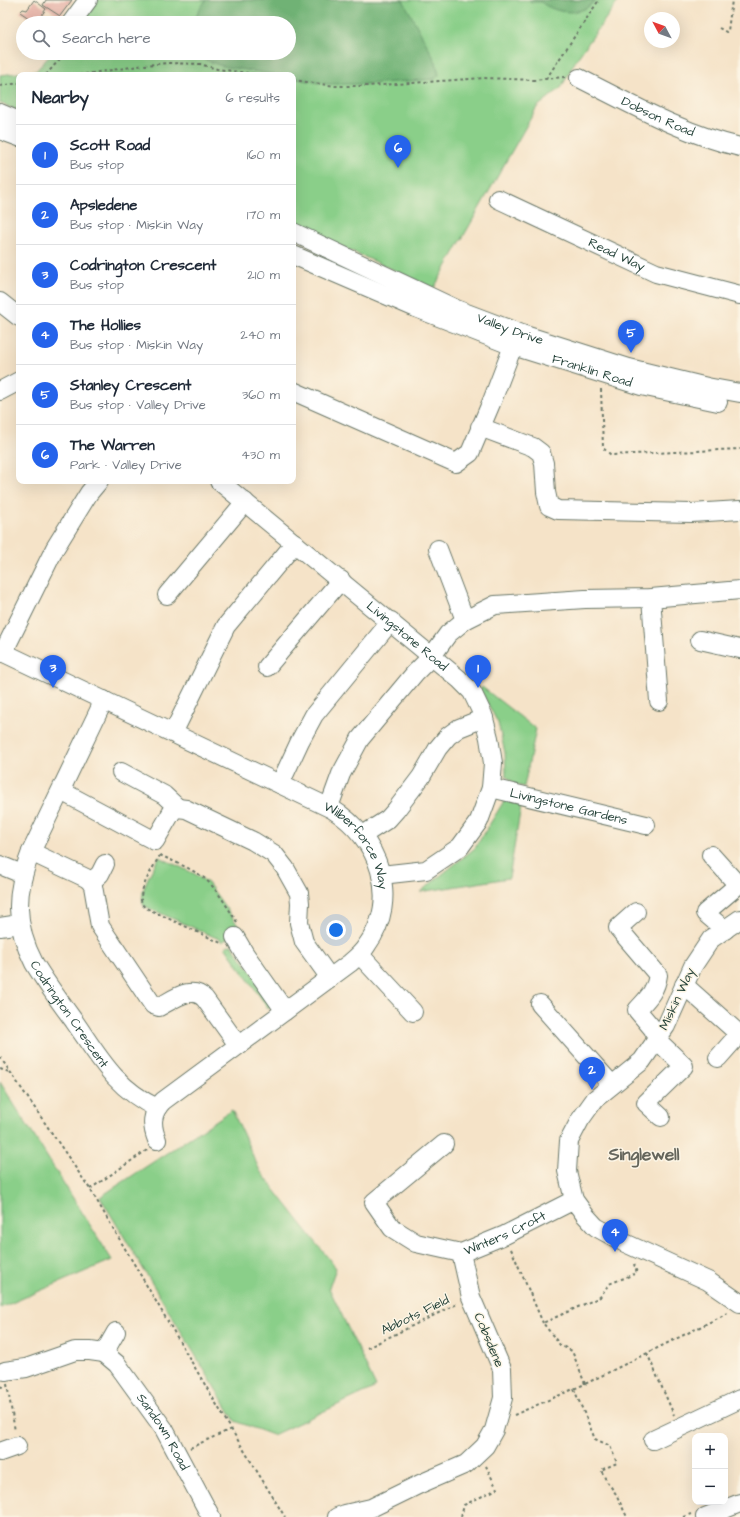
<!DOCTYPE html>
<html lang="en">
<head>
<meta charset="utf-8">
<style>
	:root { --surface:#fff; --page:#f2f2f3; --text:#1f2937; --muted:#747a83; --line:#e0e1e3; --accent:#2563eb }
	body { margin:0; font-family:"Architects Daughter",sans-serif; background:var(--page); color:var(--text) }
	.controls { position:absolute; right:12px; bottom:12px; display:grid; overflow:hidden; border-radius:8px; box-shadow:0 4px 16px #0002 }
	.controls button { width:36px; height:36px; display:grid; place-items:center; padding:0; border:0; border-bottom:1px solid var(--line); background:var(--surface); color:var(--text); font:20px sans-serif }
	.compass { position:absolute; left:644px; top:12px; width:36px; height:36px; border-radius:50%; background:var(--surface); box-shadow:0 4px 16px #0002; rotate:311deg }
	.you { position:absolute; left:336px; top:930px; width:14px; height:14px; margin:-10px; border:3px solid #fff; border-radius:50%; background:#1a73e8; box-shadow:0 0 0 6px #1a73e833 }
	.badge { display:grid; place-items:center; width:26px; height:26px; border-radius:50%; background:var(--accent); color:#fff; font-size:13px; font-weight:700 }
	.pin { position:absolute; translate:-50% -33px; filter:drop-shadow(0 1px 2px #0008) }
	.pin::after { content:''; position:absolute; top:21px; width:14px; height:12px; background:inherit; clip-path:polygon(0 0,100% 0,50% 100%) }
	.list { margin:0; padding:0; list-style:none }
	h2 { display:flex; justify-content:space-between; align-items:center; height:52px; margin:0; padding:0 16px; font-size:17px }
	h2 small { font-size:13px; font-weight:400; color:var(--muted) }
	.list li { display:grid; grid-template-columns:26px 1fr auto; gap:12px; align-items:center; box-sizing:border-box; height:60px; padding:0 16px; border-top:1px solid var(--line) }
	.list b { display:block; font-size:15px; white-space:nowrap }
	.list p { margin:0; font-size:13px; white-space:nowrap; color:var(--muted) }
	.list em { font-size:13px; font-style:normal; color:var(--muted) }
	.icon { flex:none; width:22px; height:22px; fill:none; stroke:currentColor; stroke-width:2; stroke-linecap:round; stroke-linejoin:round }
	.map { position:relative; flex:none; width:740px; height:1517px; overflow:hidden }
	.search { position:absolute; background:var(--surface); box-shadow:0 4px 16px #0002; left:16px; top:16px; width:280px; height:44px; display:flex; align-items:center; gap:10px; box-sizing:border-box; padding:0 14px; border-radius:22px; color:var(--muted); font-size:15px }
	.panel { position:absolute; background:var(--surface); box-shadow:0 4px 16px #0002; left:16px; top:72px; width:280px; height:412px; border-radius:8px }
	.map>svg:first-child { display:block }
	.green { fill:#8acf89; stroke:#54865e }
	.forest { fill:#6fb275; stroke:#477854 }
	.building { fill:#e6b1a6 }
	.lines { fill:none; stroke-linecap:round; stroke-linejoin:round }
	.minor-casing { stroke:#6a7768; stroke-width:20 }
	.path { stroke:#6a7768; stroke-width:2; stroke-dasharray:3 3; stroke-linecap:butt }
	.minor { stroke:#fff; stroke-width:18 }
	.labels { text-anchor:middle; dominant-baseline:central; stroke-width:3; stroke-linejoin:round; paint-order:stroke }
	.street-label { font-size:13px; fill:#1f3d34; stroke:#fcf5e5 }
	.district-label { font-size:17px; font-weight:bold; fill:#65665c; stroke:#fcf5e5 }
</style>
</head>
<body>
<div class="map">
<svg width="740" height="1517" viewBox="0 0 740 1517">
	<rect width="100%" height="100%" fill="#fcf5e5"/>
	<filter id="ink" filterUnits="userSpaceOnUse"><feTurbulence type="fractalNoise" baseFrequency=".025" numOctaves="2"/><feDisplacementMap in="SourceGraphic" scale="8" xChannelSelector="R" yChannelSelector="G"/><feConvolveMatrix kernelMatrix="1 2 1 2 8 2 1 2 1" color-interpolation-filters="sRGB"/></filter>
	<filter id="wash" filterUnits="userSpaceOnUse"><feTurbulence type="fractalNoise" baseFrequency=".012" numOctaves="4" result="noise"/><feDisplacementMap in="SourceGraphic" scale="16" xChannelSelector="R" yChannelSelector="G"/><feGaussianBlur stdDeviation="0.9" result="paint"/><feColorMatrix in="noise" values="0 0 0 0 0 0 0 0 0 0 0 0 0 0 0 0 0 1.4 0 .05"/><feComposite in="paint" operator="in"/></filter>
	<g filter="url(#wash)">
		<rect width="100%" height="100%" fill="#f5e3c8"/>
		<!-- green -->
		<g class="green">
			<polygon points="94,0 619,0 576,60 561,88 537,107 434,288 293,225 293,75 19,75 19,111 0,103 0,75 36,71 52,53 289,53 289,23 76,23"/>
			<polygon points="482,687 536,729 524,787 515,785 506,776 505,753 498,723 480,689"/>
			<polygon points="512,798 522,800 509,878 420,892 475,848 504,801"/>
			<path d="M159,857L195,874L208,883L240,928V930L222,942L219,939L144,906C137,893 153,869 159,857Z"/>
			<polygon points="229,945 232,945 275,1004 270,1008 268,1008 225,947"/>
			<polygon points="0,1082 112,1260 0,1308"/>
			<polygon points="232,1110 260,1171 336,1268 329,1288 376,1387 273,1435 235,1421 100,1197"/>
		</g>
		<!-- forest -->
		<g class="forest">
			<polygon points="206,0 403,0 436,62 439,75 435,79 367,84 324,84 293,78 293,75 277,75 222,66 195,56 183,55 179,53 289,53 289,23 194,23 199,10"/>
			<path d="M529,0H595C584,17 555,14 541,2H531Z"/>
		</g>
		<g id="blocks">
			<!-- building -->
			<g class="building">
				<polygon points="34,0 46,9 36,23 20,12 23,9 27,10"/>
				<polygon points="46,0 72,0 60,16 43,5"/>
			</g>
		</g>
	</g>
	<g filter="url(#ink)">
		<use href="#blocks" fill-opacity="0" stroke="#6a7768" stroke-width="1"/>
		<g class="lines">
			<defs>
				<g id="minor">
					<polyline points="71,23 88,0"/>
					<path id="s1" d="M579,78C631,104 683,134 740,147"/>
					<polyline points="0,113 19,121"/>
					<polyline points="0,130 19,137"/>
					<path id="s2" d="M498,199L656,273L740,295"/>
					<path id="s3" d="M293,232L456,309L522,334L629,368L707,387L740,393"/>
					<path id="s4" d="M293,255L416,308L513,346L641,386L718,402"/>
					<polyline points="0,302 19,317"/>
					<polyline points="0,391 19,381"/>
					<polyline points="293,391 456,463 470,453 492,401 513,346"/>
					<polyline points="480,427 533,447 541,453 544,463 546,492 549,506 558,510 691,513 740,510"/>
					<path id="s5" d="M219,481L459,679L472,692L483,715L489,738L493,763L491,788L479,821L460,847L426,870L381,875"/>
					<polyline points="438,549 465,620"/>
					<polyline points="167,595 245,502"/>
					<polyline points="651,598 659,701"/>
					<polyline points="700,640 740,649"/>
					<path id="s6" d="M0,651L332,809C379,838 401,898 367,945C363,952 356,958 350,963L163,1101C151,1113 151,1125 157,1140"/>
					<polyline points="3,653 55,548 89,493 99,481"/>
					<polyline points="267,667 341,580"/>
					<path id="s7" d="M104,700L31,852C15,891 14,925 34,963C46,983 60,1002 74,1021C99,1057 115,1088 157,1108"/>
					<polyline points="173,733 226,626 295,543"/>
					<polyline points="121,772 164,795 178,808"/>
					<polyline points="280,784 300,741 314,715 391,621"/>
					<path id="s8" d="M491,788L646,825"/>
					<polyline points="61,791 155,841 173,810 178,808 186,809 253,841 274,854 285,868 299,893 300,903 299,923 304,942 330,978"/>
					<polyline points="329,807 341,774 360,739 415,673 432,656 448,634 465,620 495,605 585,599 651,598 740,590"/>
					<polyline points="363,835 388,819 396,810 421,777 438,748 448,736 459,728 484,718"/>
					<path d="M31,852L86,878L90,881L93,886L100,926L153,1005L159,1007C173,1000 191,984 205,999L238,1045"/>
					<polyline points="711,855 738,885 705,913 725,930"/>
					<polyline points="0,865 22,874"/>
					<polyline points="91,882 100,874 105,864"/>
					<path d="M636,912L618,928L658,975C656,991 647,999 637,1010L653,1029L657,1040L684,1066L646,1103L661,1117"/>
					<polyline points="740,919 711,939 693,966 666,1026 642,1061 595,1099 580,1120 569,1141 567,1171 574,1200 585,1215 596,1227 625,1243 708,1281 740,1303"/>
					<polyline points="0,927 20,924"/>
					<polyline points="235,937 245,954 285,1011"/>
					<polyline points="360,955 413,1012"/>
					<polyline points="684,985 739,1034"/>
					<polyline points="540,1004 612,1085"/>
					<polyline points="718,1058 740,1033"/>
					<path id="s9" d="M444,1144L374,1202L392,1228L416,1243L461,1253L505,1235L574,1200"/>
					<path id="s10" d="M104,1353L117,1364L164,1429L211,1517"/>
					<polyline points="5,1371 26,1368 75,1351 90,1351 104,1353 116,1332"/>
					<polyline points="653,1440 740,1399"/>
					<polyline points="0,1452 17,1446"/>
					<polyline points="337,1517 345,1514 371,1508 420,1484 466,1464 485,1446 494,1430 503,1398 502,1369 471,1297 461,1253"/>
					<polyline points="705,1517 740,1503"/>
				</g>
			</defs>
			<!-- minor casing -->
			<use href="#minor" class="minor-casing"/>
			<!-- path -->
			<g class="path">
				<polyline points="719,28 726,32 728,31 732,0"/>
				<polyline points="46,75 65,53"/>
				<polyline points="79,75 145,65 168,63 200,64 217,69 263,75"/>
				<polyline points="546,79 599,0"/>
				<polyline points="293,80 335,86 367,86 484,78 534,80 565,77"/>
				<polyline points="0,86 19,83"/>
				<polyline points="601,389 603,448 611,455 740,449"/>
				<path d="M160,855C154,867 131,899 146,908L221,943"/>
				<path d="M160,855C174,862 191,868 204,878C218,890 227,907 237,922"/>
				<polyline points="0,1057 90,1189 231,1429 285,1517"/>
				<polyline points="0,1069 9,1072"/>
				<polyline points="90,1189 147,1150"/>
				<polyline points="511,1249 543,1323"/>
				<polyline points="367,1348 457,1304"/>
				<polyline points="647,1353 674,1415"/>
				<polyline points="7,1384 15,1431"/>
				<polyline points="585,1384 572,1351 560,1345 543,1323 600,1297 609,1284 637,1273 634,1264"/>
				<polyline points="0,1387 5,1386"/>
				<polyline points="574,1389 595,1439 610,1446 617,1463 601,1470 606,1480 616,1494 627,1517"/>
				<polyline points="514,1415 585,1384 728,1313"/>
				<polyline points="190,1448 231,1429"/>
				<polyline points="461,1517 464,1505 497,1489 486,1466"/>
				<polyline points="683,1517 691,1514"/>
			</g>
			<!-- minor -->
			<use href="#minor" class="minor"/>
		</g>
	</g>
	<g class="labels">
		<!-- street labels -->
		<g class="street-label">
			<text stroke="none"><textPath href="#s1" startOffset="88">Dobson Road</textPath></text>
			<text stroke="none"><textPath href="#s2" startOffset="131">Read Way</textPath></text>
			<text stroke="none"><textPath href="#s3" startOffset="238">Valley Drive</textPath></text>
			<text stroke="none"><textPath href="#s4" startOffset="321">Franklin Road</textPath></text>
			<text stroke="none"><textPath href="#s5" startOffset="244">Livingstone Road</textPath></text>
			<text stroke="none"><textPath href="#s8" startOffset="80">Livingstone Gardens</textPath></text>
			<text stroke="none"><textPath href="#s6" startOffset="413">Wilberforce Way</textPath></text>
			<text transform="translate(677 999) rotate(-65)">Miskin Way</text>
			<text stroke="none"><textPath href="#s7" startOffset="346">Codrington Crescent</textPath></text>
			<text stroke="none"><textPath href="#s9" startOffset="245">Winters Croft</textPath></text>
			<text transform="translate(415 1315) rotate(-26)">Abbots Field</text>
			<text transform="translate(489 1340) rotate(67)">Cobsdene</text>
			<text stroke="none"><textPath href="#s10" startOffset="99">Sandown Road</textPath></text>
		</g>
		<!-- district labels -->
		<g class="district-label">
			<text x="644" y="1155">Singlewell</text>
		</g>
	</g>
</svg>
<div class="controls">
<button>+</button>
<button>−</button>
</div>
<svg class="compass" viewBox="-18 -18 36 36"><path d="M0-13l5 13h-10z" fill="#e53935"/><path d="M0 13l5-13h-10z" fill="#747a83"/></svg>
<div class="you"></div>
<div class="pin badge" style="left:478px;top:688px">1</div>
<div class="pin badge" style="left:592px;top:1090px">2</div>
<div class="pin badge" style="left:53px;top:688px">3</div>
<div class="pin badge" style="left:615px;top:1252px">4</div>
<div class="pin badge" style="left:631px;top:353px">5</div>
<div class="pin badge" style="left:398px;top:168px">6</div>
<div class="search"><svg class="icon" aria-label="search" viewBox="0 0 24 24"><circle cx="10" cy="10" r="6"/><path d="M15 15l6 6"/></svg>Search here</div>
<section class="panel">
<h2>Nearby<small>6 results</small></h2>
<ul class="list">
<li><span class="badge">1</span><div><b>Scott Road</b><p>Bus stop</p></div><em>160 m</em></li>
<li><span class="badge">2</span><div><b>Apsledene</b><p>Bus stop · Miskin Way</p></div><em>170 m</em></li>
<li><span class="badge">3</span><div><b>Codrington Crescent</b><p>Bus stop</p></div><em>210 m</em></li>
<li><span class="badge">4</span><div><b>The Hollies</b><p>Bus stop · Miskin Way</p></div><em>240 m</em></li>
<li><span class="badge">5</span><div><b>Stanley Crescent</b><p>Bus stop · Valley Drive</p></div><em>360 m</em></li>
<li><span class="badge">6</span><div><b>The Warren</b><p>Park · Valley Drive</p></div><em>430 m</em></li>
</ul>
</section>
</div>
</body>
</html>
